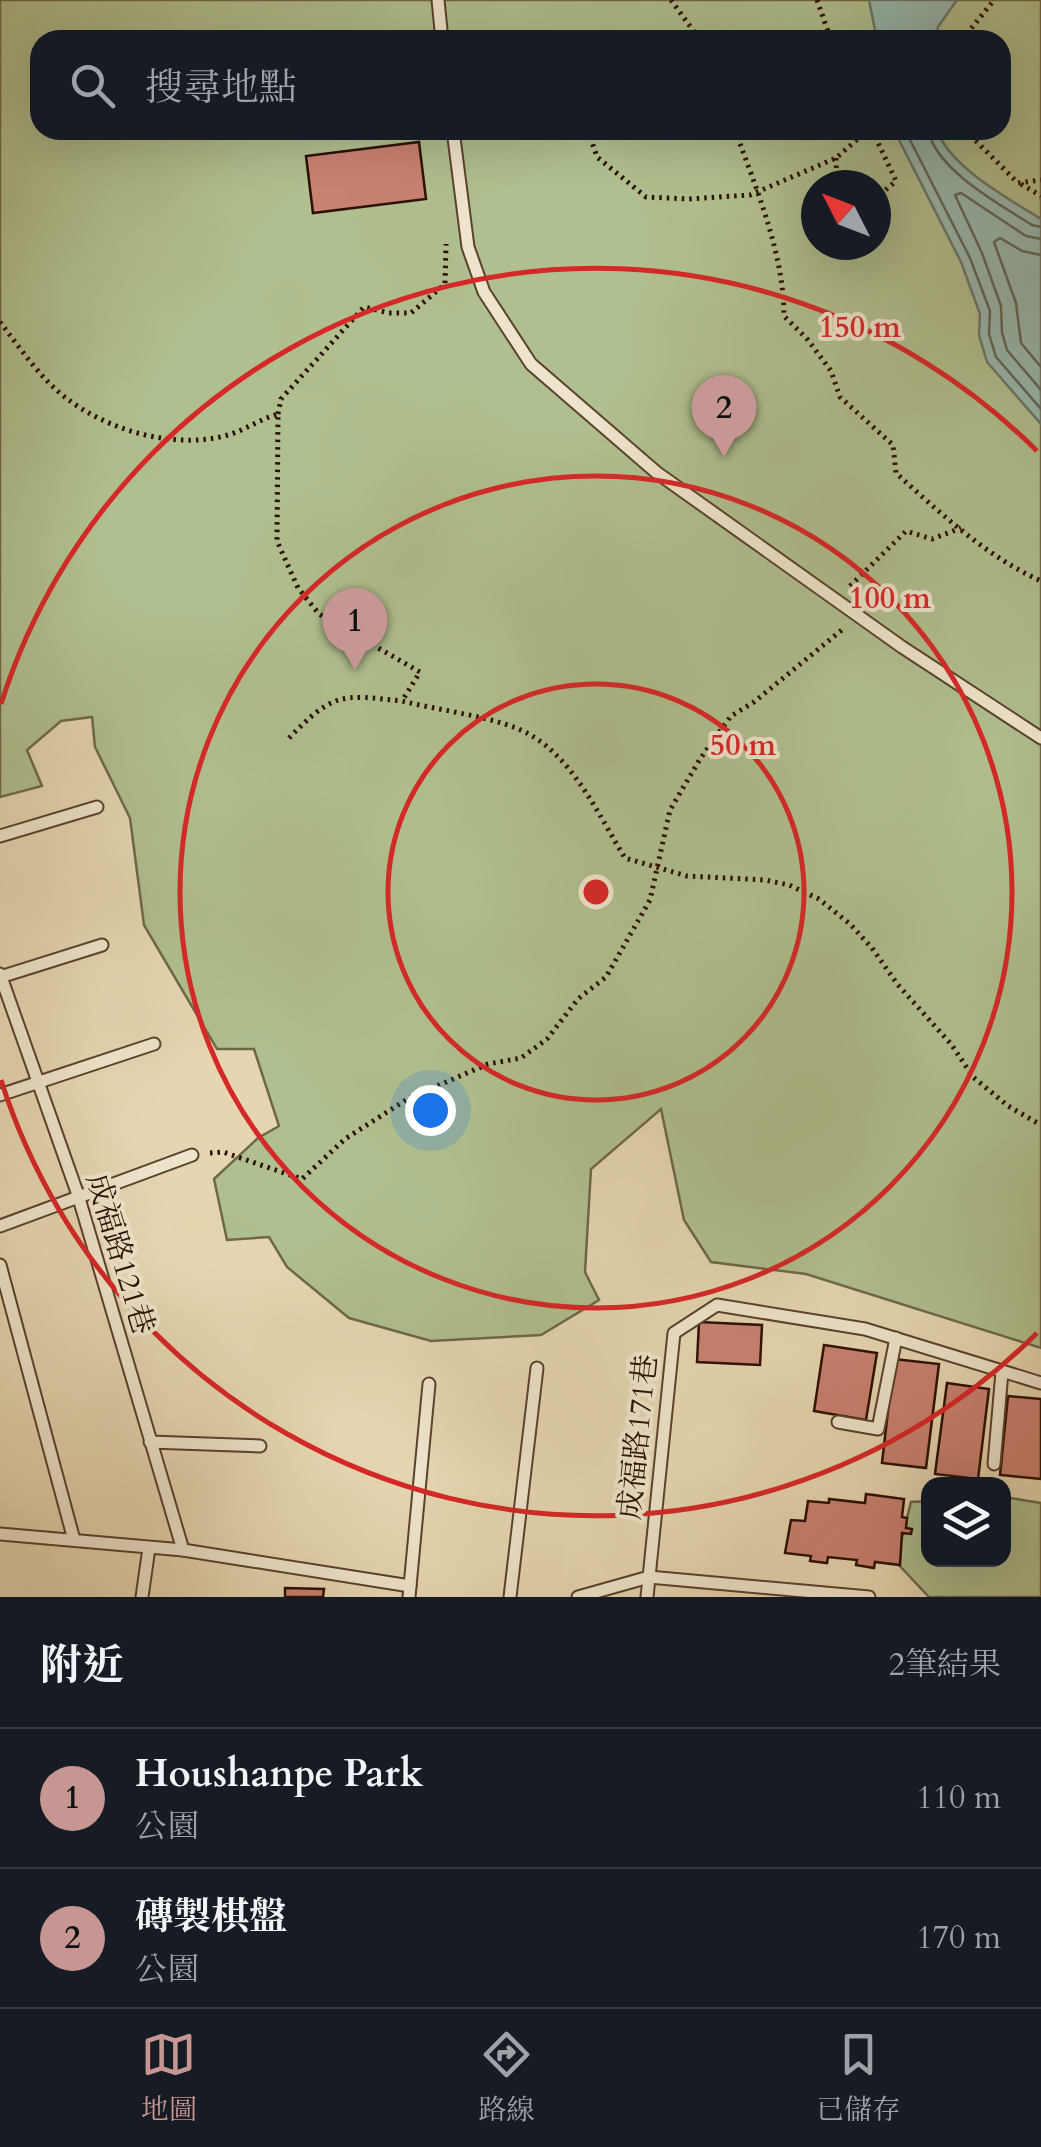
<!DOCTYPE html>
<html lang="zh-TW">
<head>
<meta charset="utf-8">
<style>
	:root { --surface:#171b24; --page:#242831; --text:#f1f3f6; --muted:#9ea1a6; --line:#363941; --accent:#c59692 }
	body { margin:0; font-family:Cardo,"Noto Serif TC",serif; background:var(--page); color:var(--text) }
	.controls { position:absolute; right:30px; bottom:30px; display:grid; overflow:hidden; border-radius:20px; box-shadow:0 10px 40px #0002 }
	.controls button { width:90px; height:90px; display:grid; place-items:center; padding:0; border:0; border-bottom:2px solid var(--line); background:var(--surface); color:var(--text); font:50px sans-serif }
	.compass { position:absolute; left:801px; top:170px; width:90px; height:90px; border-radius:50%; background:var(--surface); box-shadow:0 10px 40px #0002; rotate:312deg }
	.you { position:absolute; left:430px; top:1110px; width:35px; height:35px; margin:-25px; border:8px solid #fff; border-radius:50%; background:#1a73e8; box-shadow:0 0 0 15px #1a73e833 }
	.badge { display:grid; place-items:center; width:65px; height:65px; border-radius:50%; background:var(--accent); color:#111; font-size:32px; font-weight:700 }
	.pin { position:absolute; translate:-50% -82px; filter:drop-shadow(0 2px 5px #0008) }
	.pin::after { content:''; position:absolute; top:52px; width:35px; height:30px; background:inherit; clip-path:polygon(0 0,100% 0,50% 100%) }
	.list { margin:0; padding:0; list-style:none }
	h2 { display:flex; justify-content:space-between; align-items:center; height:130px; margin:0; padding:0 40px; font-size:42px }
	h2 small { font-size:32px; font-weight:400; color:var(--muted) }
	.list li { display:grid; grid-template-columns:65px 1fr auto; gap:30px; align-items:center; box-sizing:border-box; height:140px; padding:0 40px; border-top:2px solid var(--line) }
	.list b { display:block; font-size:38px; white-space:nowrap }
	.list p { margin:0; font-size:32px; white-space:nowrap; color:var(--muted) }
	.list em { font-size:32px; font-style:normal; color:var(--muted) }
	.icon { flex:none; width:55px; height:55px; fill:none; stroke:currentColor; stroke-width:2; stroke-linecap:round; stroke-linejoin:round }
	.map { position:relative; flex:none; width:1041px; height:1597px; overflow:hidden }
	.search { position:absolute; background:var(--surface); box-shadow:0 10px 40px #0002; left:30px; right:30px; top:30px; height:110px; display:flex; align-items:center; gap:25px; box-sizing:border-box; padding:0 35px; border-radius:30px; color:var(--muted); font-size:38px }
	.sheet { height:410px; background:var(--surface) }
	nav { display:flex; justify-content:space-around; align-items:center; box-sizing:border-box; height:140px; border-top:2px solid var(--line); background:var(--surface); font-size:28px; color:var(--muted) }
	nav a { display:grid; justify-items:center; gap:5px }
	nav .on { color:var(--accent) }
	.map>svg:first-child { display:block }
	.green { fill:#b0bf8f; stroke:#6e6848; stroke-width:2.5; fill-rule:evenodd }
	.water { fill:#96b8b0; stroke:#6c756a; stroke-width:2.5 }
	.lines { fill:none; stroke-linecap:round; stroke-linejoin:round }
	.shore { stroke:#616458; stroke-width:2.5 }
	.building { fill:#c98171; stroke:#2c1000; stroke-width:2.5 }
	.lane-casing { stroke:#5a422c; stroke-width:15 }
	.path { stroke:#2c1000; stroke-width:5; stroke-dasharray:2.5 5; stroke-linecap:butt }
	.lane { stroke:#eee4cc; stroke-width:11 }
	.ring { fill:none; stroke:#d62828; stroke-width:5 }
	.labels { text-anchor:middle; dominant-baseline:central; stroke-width:8; stroke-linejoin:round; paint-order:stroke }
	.street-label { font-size:30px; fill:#2c1000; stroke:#eee4cc }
	.centre { fill:#d62828; stroke:#eee4cc; stroke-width:5 }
	.ring-label { font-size:30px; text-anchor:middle; font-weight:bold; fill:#d62828; stroke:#eee4cc; stroke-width:8; stroke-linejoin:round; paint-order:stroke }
</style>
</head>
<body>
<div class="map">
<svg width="1041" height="1597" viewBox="0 0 1041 1597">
	<rect width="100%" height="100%" fill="#e5d6b1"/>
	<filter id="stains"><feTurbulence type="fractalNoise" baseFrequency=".002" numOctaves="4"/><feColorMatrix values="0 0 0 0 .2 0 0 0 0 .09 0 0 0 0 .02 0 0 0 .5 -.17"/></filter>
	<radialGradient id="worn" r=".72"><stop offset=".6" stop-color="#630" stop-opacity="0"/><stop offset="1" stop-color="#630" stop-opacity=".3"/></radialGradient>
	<!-- green -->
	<g class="green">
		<path d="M0,0H1041V1348L806,1274L711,1262L684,1220L661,1109L591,1169L585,1272L599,1300L541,1335L431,1341L349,1318L287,1267L269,1237L227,1240L214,1179L258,1138L279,1126L254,1049H217L144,925L130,818L95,747L92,717L61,721L27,750L42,786L0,797ZM40,40H1001V130H40ZM816,185H876V245H816Z"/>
		<polygon points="1004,1497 1041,1503 1041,1597 929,1597 896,1562 911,1502 928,1501 928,1560 1004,1560"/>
	</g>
	<!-- water -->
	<g class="water">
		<polygon points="869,0 957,0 938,27 936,40 877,40"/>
		<path d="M894,130H937C950,167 1009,199 1041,219V424L987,362L979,335L980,314L961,262Z"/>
	</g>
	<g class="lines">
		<!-- shore -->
		<g class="shore">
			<polyline points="905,130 970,258 990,311 989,334 996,357 1041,409"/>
			<path d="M929,130C933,168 1002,206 1032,225L1041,227"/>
			<polyline points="1041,239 1026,236 961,193 955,195 982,253 1001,306 1002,332 1007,350 1041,390"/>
			<polyline points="1041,255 1022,251 1000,238 994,242 1016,303 1021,343 1041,367"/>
		</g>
	</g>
	<!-- building -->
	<g class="building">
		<polygon points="419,142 426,199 313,213 306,156"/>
		<polygon points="699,1322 762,1325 760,1365 697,1362"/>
		<polygon points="824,1345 877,1353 866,1420 814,1411"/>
		<polygon points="894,1359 939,1364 926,1468 882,1463"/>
		<polygon points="947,1383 989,1389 978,1479 935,1474"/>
		<polygon points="1008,1396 1041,1399 1041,1479 1000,1475"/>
		<polygon points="866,1494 904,1499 902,1517 907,1518 906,1528 912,1529 911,1534 902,1533 900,1565 875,1562 874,1568 856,1565 857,1560 828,1557 827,1563 810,1561 811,1556 785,1553 791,1520 805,1521 808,1501 829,1503 829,1499 865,1503"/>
		<polygon points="285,1588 324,1589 323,1597 285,1597"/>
	</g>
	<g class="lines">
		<defs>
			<g id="lane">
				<polyline points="438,0 442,40"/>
				<polyline points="453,130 468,247 484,292 531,364 656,472 902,647 1041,738"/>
				<polyline points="0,836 97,807"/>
				<polyline points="0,974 78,1195 183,1550"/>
				<polyline points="0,977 102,945"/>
				<polyline points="0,1095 154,1044"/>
				<polyline points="0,1226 192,1155"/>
				<polyline points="0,1265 74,1540"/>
				<polyline points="838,1422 878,1429 896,1338"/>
				<polyline points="150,1442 260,1446"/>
				<polyline points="994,1464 1002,1372"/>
				<polyline points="0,1534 183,1550 410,1586"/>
				<polyline points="142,1597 149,1548"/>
				<polyline points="409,1597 429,1384"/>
				<polyline points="510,1597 537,1368"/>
				<polyline points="578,1597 649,1577 869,1597"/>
				<polyline points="647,1597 674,1333 717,1305 865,1329 1041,1383"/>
			</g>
		</defs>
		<!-- lane casing -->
		<use href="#lane" class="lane-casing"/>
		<!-- path -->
		<g class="path">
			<polyline points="671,0 700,40"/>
			<polyline points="817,0 831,40"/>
			<polyline points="962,40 994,0"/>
			<polyline points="588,130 597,157 646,197 689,199 750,195 836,158 868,130"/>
			<path d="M735,130C756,188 784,254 784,316L808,340L831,371L840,397L893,445L896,473C939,512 987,557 1041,581"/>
			<polyline points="872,130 896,181 876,198"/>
			<polyline points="965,130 1018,183 1041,180"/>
			<polyline points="836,158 837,185"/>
			<polyline points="1021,184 1041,196"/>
			<path d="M0,322C20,348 40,378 66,398C109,431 175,450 228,435C245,430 260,419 278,414L277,541L298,588L319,614L420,672L402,701C438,710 482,715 516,728C570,749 597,813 625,858L687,876L765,880L789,885L819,899L850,924L872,948L898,985L951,1044L973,1077L1008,1106L1041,1125"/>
			<polyline points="278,414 281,399 364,307 389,313 411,313 445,284 446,244"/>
			<polyline points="850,586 906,531 932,539 961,528"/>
			<path d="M289,738C333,693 340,694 402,701"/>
			<polyline points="210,1153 223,1152 302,1179 345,1139 409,1098 488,1064 521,1058 547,1039 578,999 606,977 650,900 670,810 700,759 731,716 754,702 843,629"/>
		</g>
		<!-- lane -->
		<use href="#lane" class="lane"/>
	</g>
	<!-- distance rings -->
	<g class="ring">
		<circle cx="596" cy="892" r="208"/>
		<circle cx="596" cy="892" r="416"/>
		<path d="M1037 1333A624 624 0 0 1 1 1080M1 704A624 624 0 0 1 1037 451"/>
	</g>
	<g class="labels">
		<!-- street labels -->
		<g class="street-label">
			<text transform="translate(120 1254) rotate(73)">成福路121巷</text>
			<text transform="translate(638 1437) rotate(-84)">成福路171巷</text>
		</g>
	</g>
	<circle cx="596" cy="892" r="15" class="centre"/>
	<g class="ring-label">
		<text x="860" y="337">150 m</text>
		<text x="890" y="608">100 m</text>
		<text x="743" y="755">50 m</text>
	</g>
	<rect width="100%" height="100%" filter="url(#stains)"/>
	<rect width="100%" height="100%" fill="url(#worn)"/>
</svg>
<div class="controls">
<button><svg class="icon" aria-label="layers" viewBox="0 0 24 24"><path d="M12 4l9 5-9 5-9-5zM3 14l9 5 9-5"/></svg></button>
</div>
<svg class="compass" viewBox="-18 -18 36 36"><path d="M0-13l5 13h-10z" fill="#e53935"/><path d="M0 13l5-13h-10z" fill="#9ea1a6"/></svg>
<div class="you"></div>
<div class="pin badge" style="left:355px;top:670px">1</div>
<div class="pin badge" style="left:724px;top:457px">2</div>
<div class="search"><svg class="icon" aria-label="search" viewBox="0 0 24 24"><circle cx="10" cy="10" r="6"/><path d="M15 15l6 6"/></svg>搜尋地點</div>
</div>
<section class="sheet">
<h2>附近<small>2筆結果</small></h2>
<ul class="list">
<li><span class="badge">1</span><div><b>Houshanpe Park</b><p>公園</p></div><em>110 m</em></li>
<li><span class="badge">2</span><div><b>磚製棋盤</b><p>公園</p></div><em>170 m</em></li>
</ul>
</section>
<nav>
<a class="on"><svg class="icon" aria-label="map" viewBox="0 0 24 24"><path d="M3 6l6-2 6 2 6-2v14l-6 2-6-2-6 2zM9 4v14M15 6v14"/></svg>地圖</a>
<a><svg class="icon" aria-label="directions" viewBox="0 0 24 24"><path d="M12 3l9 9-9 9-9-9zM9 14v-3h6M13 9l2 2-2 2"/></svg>路線</a>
<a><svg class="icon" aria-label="saved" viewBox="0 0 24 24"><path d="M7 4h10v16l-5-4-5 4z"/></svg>已儲存</a>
</nav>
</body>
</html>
